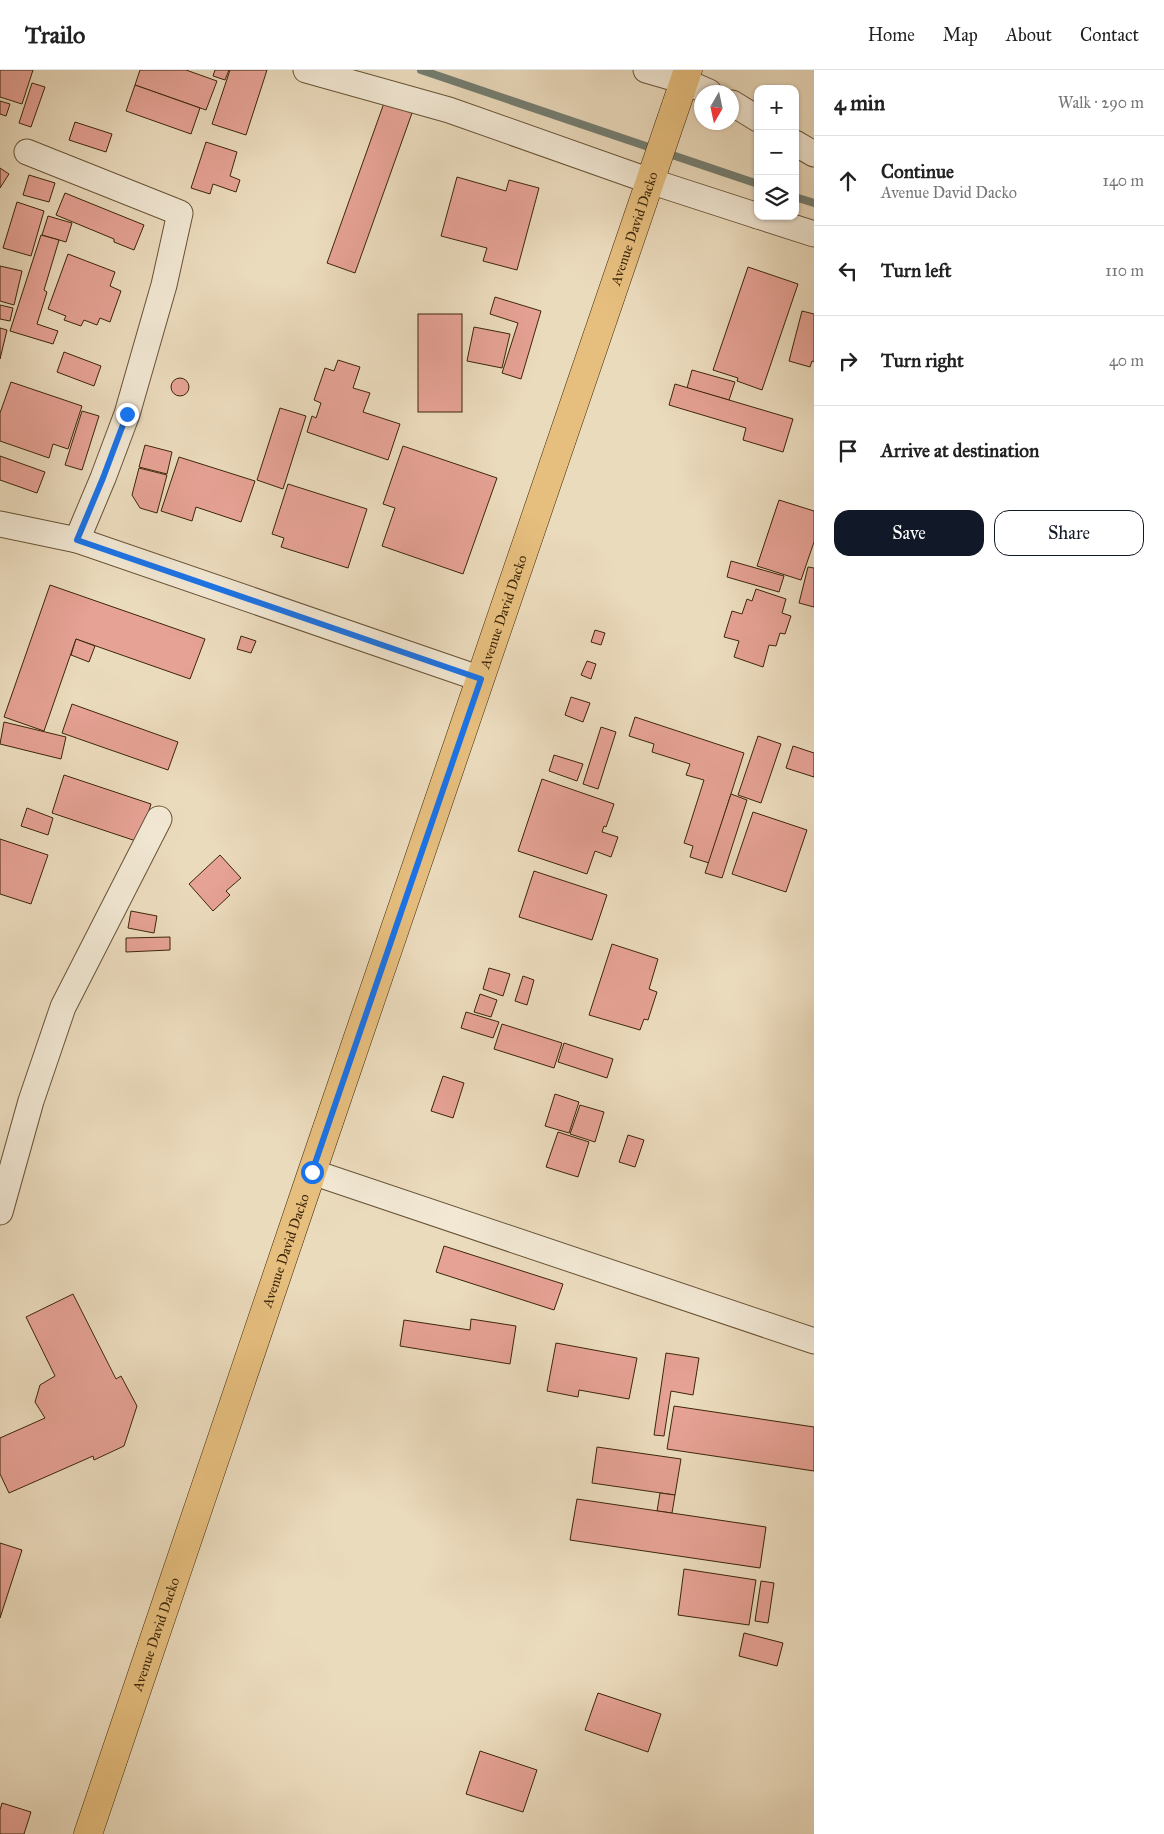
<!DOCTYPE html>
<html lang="en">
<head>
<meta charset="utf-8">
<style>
	:root { --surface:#fff; --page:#f6f6f6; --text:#222; --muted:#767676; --line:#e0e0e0; --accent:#111827 }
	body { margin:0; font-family:"IM FELL Great Primer",serif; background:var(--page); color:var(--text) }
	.controls { position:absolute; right:15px; top:15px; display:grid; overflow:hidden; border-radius:10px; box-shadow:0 1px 4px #0004 }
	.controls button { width:45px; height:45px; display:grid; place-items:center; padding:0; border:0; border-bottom:1px solid var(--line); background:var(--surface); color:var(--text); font:25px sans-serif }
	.compass { position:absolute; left:694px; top:15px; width:45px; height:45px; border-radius:50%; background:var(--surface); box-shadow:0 1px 4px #0004; rotate:189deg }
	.stop { position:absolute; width:15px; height:15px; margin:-11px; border:4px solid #1a73e8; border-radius:50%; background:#fff }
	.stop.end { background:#1a73e8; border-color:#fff; box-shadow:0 1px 5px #0008 }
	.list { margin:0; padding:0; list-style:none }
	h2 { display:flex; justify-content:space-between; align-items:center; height:65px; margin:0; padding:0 20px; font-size:21px }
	h2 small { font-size:16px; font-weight:400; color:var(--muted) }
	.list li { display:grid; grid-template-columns:32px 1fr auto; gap:15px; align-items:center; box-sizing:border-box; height:90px; padding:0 20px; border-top:1px solid var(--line) }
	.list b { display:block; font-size:19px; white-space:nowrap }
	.list p { margin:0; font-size:16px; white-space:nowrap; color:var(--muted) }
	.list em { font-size:16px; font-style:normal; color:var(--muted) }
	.actions { display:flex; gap:10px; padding:15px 20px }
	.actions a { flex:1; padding:11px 0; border:1px solid var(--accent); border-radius:15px; text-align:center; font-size:18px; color:var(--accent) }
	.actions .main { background:var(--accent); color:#fff }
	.icon { flex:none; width:28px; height:28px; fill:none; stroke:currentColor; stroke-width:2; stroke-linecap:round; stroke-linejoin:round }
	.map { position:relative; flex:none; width:814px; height:1764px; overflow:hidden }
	header { display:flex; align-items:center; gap:30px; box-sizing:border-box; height:70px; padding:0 25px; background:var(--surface); border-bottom:1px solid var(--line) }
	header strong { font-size:24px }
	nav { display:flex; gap:28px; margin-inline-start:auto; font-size:18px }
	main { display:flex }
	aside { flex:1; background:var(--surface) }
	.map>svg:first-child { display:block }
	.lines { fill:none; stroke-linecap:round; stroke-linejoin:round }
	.stream { stroke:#747e72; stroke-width:8 }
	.building { fill:#e6a295; stroke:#3c2608 }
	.minor-casing { stroke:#685335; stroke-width:27 }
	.major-casing { stroke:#3c2608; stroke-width:29 }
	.minor { stroke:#f2e8d4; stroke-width:25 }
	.major { stroke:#e6be7e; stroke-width:28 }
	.route { stroke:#1a73e8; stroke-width:6 }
	.labels { text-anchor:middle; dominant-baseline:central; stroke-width:5; stroke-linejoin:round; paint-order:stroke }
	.street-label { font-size:14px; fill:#3c2608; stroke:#f2e8d4 }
</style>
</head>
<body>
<header>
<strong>Trailo</strong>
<nav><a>Home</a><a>Map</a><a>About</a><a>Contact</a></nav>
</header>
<main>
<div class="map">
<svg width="814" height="1764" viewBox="0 0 814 1764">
	<rect width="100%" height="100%" fill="#ebdbbd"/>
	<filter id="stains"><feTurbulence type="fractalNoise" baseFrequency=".004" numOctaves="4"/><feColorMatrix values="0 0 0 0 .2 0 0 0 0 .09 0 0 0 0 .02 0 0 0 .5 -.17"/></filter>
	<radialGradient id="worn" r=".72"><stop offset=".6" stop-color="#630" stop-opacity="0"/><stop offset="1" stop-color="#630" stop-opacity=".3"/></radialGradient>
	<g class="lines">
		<!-- stream -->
		<g class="stream">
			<polyline points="421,0 758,114"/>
			<polyline points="795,127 814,133"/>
		</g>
	</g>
	<!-- building -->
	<g class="building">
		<polygon points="0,0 33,0 22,34 0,27"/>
		<polygon points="140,0 186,0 217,11 206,40 135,15"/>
		<polygon points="215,0 229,0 225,10 213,6"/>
		<polygon points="230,0 267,0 246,65 212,54"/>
		<polygon points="32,13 45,17 31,57 19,53"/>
		<polygon points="135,15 200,38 191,64 126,41"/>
		<polygon points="0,31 10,34 6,46 0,44"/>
		<polygon points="384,33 412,43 355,203 327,193"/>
		<polygon points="75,52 112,64 106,82 69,70"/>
		<polygon points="206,72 237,82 230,106 240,110 236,122 213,114 210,124 191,118"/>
		<polygon points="0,98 9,104 0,118"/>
		<polygon points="29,105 55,113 49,132 23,125"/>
		<polygon points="457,107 506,121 509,110 539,118 517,200 483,191 487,178 441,166"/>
		<polygon points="65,123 144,155 134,180 114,172 114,169 56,145"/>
		<polygon points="17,132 44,141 31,186 3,178"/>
		<polygon points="48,146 72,153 66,172 42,165"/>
		<polygon points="41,165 59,170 44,220 47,222 37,254 58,261 53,274 10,261"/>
		<polygon points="68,184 115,202 110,216 121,221 110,252 100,248 97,255 84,250 81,256 64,250 66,246 48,239"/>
		<polygon points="0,196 22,201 14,235 0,231"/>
		<polygon points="748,197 798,214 762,320 737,311 738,308 713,300"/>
		<polygon points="495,227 541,241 521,309 502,303 518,253 490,244"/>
		<polygon points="0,235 13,238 10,251 0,249"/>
		<polygon points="802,241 814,244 814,292 812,291 810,297 789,291"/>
		<rect x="418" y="244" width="44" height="98"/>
		<polygon points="474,257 510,264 502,298 467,291"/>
		<polygon points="0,258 7,260 0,289"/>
		<polygon points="64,282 101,296 94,316 57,302"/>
		<polygon points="338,290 360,297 353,318 370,323 363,342 400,354 388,390 307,362 312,346 316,348 321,333 314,330 325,298 334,301"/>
		<polygon points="692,300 735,312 729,330 687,318"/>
		<circle cx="180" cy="317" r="9"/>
		<polygon points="11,312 82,336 68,379 53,374 49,388 0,371 0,343"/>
		<polygon points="675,314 793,349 783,382 743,370 746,358 669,335"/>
		<polygon points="280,338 306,346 283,419 257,410"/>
		<polygon points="82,341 99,346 82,400 65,395"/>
		<polygon points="145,375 172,382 167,404 139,397"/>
		<polygon points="403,376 497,408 463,504 382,476 395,438 383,434"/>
		<polygon points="0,386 45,402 37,423 0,410"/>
		<polygon points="179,387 255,411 241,452 196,437 192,451 161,441"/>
		<polygon points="139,398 167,405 157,443 140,438 132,425"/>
		<polygon points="288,414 367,439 348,498 281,477 284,468 272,464"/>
		<polygon points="779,430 814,441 814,472 801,510 757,496"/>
		<polygon points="731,491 784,506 779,522 727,507"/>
		<polygon points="808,497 814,498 814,537 799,533"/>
		<polygon points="50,515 205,569 190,609 76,569 44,661 4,647"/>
		<polygon points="756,519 786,529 782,543 791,546 785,564 780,563 776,576 769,575 763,597 734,587 739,571 724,567 732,541 742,544 747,529 752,531"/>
		<polygon points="595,560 605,563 601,575 591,572"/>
		<polygon points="241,566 256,571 251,583 237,579"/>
		<polygon points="76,569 95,576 89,592 71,585"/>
		<polygon points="587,591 596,594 591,609 581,605"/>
		<polygon points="571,627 590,633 583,652 565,645"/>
		<polygon points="72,634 178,672 168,700 62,663"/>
		<polygon points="635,647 744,683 709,793 690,787 693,776 684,773 704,710 686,705 690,694 652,682 654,674 629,666"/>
		<polygon points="4,652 66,667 61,689 0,674"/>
		<polygon points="601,657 616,662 598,719 583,714"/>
		<polygon points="758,666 781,674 761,733 738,725"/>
		<polygon points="793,676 814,683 814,707 786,698"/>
		<polygon points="554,685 583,694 577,711 549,701"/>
		<polygon points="64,705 151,734 139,772 52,743"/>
		<polygon points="542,709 614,734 606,757 604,756 602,762 618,767 611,787 595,781 587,804 518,781"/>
		<polygon points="731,724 747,730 722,808 705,803"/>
		<polygon points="27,738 53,748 48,765 21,756"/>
		<polygon points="753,742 807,760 786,822 732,804"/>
		<polygon points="0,769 48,785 31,834 0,824"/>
		<polygon points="220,785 241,808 226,821 230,825 213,841 189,814"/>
		<polygon points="534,801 607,825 592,870 519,847"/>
		<polygon points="131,841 157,846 154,863 128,858"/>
		<polygon points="170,867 170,880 126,882 126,868"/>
		<polygon points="612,874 658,889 649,919 657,922 648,950 644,949 640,960 589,945"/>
		<polygon points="489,898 510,904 503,926 483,919"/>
		<polygon points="523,906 534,910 527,935 515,931"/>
		<polygon points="480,924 497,930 491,947 474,942"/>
		<polygon points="466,942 499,952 493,968 461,958"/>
		<polygon points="502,954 562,973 554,998 494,979"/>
		<polygon points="564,973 613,989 607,1008 558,992"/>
		<polygon points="443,1006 464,1013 453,1048 431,1041"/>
		<polygon points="555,1024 579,1032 569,1063 545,1056"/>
		<polygon points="580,1035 604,1042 595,1072 570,1064"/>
		<polygon points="558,1062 589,1072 578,1107 546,1097"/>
		<polygon points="628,1065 644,1070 635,1097 619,1092"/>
		<polygon points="444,1176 563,1214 554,1240 436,1202"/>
		<polygon points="73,1224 116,1309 121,1306 137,1336 124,1376 94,1390 93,1386 9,1423 0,1404 0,1368 45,1348 35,1332 40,1315 55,1306 26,1247"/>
		<polygon points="471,1249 516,1256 510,1294 400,1276 404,1250 470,1260"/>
		<polygon points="556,1273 637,1288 629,1329 579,1320 578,1327 547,1321"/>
		<polygon points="666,1283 699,1288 693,1325 671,1321 664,1366 654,1365"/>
		<polygon points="674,1336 814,1357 814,1401 667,1379"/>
		<polygon points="597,1377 681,1389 675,1425 592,1413"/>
		<polygon points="660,1423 675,1425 672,1443 657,1441"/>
		<polygon points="577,1429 766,1457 760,1498 570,1470"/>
		<polygon points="0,1473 22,1480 0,1548"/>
		<polygon points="684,1499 756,1510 749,1555 678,1545"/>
		<polygon points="761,1511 774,1513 768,1553 755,1551"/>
		<polygon points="744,1563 783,1573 777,1596 739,1586"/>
		<polygon points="598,1623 661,1644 648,1682 585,1660"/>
		<polygon points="480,1681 537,1700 523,1742 466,1724"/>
		<polygon points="2,1733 31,1742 24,1764 0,1764 0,1740"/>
	</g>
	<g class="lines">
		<defs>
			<g id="minor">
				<polyline points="306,0 449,40 650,111 758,146"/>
				<polyline points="646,0 684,11 709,22"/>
				<polyline points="732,33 758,49"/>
				<polyline points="795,73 814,84"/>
				<polyline points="27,82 180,143 164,215 127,344 103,408 77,470"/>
				<polyline points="758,146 814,164"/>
				<polyline points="0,454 77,470 481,609"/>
				<polyline points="312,1102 814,1271"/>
				<polyline points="0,1142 31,1031 63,937 159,749"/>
			</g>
			<g id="major">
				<path id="s1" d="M88,1764L312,1102L688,0"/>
			</g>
		</defs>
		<!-- minor casing -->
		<use href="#minor" class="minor-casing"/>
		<!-- major casing -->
		<use href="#major" class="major-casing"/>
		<!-- minor -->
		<use href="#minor" class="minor"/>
		<!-- major -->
		<use href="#major" class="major"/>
	</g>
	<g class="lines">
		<!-- route -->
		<polyline class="route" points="127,344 103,408 77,470 481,609 312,1102"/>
	</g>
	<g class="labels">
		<!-- street labels -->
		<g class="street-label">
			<text stroke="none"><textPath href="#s1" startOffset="1696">Avenue David Dacko</textPath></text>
			<text stroke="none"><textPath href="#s1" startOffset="1291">Avenue David Dacko</textPath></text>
			<text stroke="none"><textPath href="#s1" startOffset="616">Avenue David Dacko</textPath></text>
			<text stroke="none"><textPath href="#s1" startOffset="211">Avenue David Dacko</textPath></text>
		</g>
	</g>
	<rect width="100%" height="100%" filter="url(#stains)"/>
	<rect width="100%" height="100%" fill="url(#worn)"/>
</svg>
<div class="controls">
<button>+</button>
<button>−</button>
<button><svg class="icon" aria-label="layers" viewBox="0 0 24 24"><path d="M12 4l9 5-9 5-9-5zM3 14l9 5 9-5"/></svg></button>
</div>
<svg class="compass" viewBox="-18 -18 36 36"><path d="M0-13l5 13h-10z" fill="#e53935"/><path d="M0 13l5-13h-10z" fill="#767676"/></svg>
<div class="stop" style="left:312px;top:1102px"></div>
<div class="stop end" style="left:127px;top:344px"></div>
</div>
<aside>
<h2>4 min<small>Walk · 290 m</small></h2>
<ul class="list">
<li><svg class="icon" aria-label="ahead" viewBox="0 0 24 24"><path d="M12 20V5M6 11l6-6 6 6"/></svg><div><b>Continue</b><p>Avenue David Dacko</p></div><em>140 m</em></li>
<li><svg class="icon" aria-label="left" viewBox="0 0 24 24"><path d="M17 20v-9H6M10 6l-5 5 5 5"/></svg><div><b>Turn left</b></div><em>110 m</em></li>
<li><svg class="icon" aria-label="right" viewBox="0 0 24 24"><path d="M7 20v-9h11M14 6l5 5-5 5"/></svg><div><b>Turn right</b></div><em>40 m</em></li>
<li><svg class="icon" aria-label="arrive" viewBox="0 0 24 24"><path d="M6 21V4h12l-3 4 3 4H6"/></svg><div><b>Arrive at destination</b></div></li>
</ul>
<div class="actions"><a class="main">Save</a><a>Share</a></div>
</aside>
</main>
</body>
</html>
